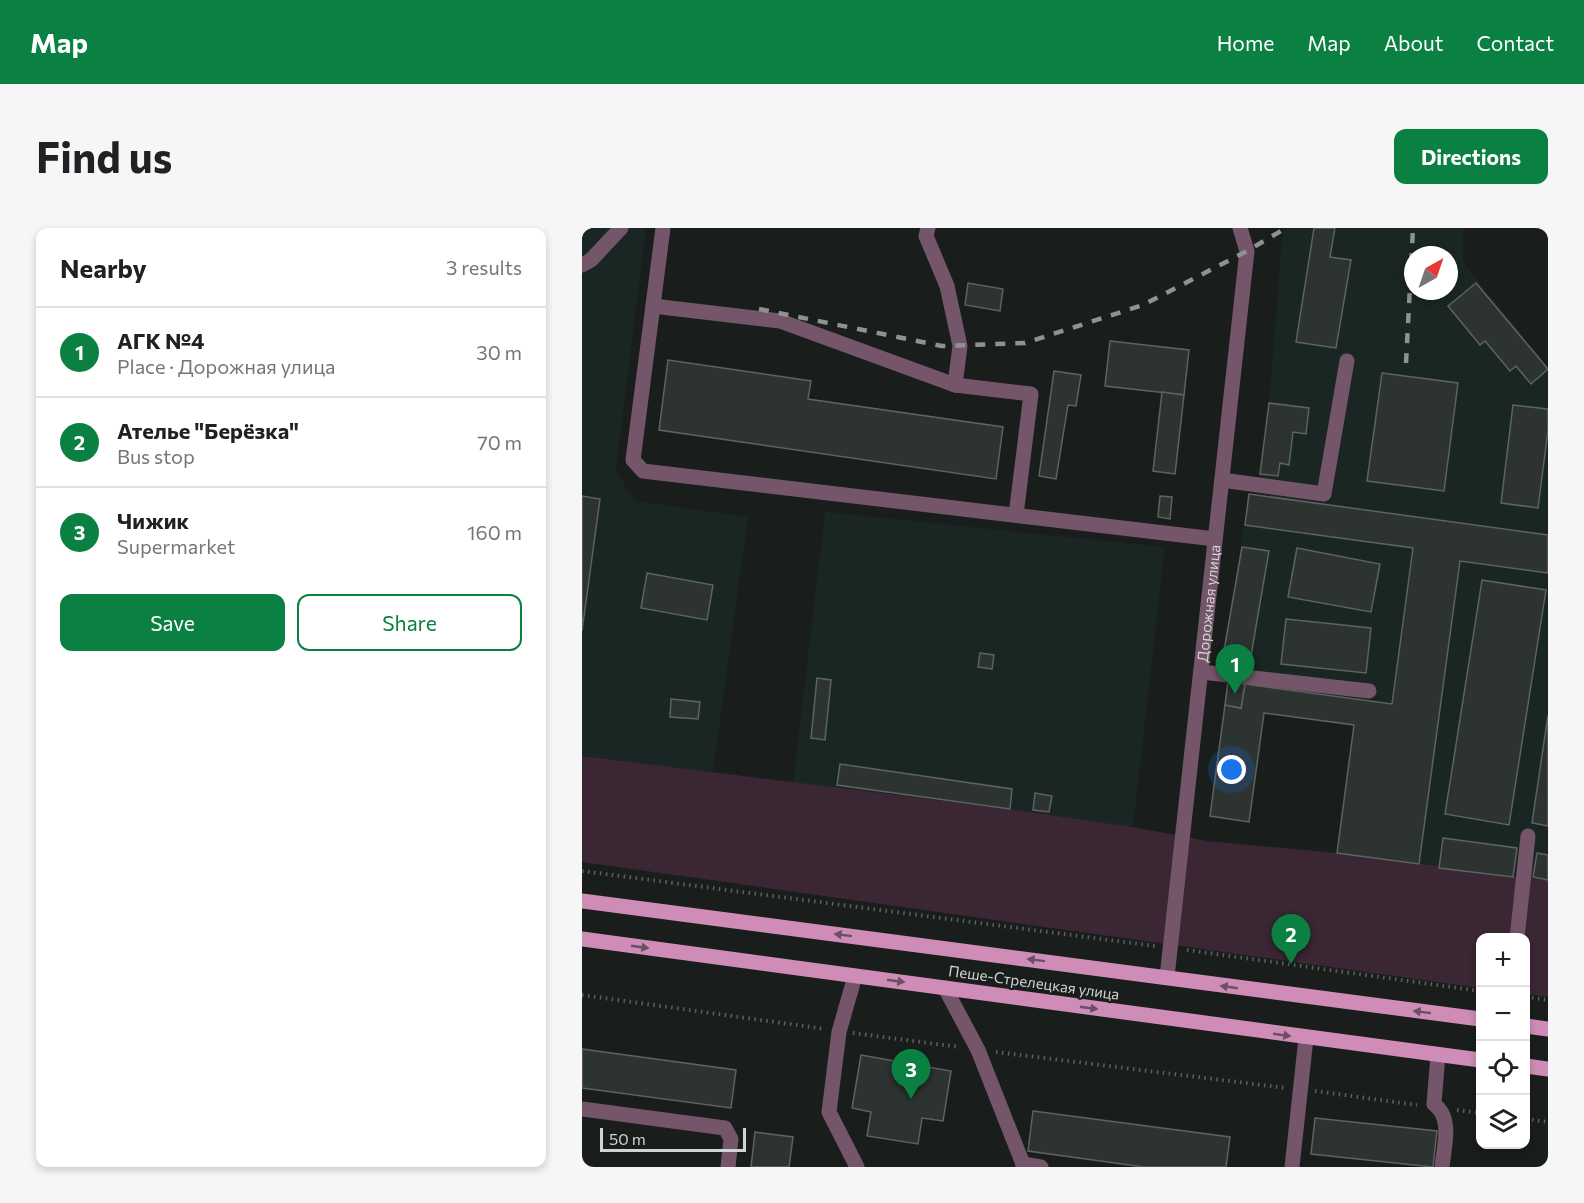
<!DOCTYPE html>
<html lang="en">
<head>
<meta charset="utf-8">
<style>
	:root { --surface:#fff; --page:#f6f6f6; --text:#202124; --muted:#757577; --line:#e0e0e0; --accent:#0b8043 }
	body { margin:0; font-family:Commissioner,sans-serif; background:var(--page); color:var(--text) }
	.controls { position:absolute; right:18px; bottom:18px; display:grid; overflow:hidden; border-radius:12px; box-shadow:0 3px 9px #0003 }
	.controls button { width:54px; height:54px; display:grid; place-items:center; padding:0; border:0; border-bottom:2px solid var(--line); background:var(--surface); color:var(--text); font:30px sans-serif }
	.compass { position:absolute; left:822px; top:18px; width:54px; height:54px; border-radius:50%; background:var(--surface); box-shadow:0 3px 9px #0003; rotate:40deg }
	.scale { position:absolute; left:18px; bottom:15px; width:146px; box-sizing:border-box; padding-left:6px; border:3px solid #d0d4d3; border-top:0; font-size:16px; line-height:21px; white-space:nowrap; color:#d0d4d3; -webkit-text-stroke:4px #191e1d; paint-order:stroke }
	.you { position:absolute; left:650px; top:542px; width:21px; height:21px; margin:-15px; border:4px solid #fff; border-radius:50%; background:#1a73e8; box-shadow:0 0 0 9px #1a73e833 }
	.badge { display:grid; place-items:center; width:39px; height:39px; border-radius:50%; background:var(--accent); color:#fff; font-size:20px; font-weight:700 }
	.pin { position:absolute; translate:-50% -50px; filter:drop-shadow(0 2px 3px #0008) }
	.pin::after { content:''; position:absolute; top:32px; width:21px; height:18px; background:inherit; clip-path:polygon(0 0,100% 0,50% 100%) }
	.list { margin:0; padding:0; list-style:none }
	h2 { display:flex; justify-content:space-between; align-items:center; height:78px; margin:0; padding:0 24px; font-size:26px }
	h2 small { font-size:20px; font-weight:400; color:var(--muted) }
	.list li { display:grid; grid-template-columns:39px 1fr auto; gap:18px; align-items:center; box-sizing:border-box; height:90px; padding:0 24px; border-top:2px solid var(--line) }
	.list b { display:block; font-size:22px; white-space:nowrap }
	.list p { margin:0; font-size:20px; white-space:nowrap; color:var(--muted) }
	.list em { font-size:20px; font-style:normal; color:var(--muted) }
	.actions { display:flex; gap:12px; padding:18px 24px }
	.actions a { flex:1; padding:14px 0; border:2px solid var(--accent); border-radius:12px; text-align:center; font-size:21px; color:var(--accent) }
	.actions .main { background:var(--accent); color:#fff }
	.icon { flex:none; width:33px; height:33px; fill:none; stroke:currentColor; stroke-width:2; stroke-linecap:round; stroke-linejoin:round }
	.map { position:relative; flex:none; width:966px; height:939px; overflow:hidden; border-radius:12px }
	header { display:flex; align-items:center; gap:36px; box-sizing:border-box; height:84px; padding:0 30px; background:var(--accent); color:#fff }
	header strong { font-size:28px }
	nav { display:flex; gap:33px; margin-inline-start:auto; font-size:21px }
	.intro { display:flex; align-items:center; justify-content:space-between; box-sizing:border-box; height:144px; padding:0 36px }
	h1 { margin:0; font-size:42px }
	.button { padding:15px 27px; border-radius:12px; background:var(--accent); color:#fff; font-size:21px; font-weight:700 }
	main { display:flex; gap:36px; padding:0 36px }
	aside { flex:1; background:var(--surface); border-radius:12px; box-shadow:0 3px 9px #0003 }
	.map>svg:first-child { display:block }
	.built { fill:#192623; fill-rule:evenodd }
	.green { fill:#3b2633 }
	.building { fill:#2d3331; stroke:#5c6361; stroke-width:1.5 }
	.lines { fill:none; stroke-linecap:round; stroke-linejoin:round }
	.path { stroke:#5c6160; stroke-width:4; stroke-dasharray:1.5 4.5; stroke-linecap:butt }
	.minor { stroke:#745569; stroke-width:15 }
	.major { stroke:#ce8cb6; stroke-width:15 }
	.rail { stroke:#8e9291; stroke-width:4.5; stroke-dasharray:10 10; stroke-linecap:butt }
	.oneway { fill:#6a5062 }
	.labels { text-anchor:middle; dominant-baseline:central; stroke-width:4.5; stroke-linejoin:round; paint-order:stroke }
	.street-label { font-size:15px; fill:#d0d4d3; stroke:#191e1d }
</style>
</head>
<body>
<header>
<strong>Map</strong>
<nav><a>Home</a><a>Map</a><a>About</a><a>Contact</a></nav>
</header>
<div class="intro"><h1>Find us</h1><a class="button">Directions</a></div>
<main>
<aside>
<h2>Nearby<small>3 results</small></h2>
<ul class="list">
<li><span class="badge">1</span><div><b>АГК №4</b><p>Place · Дорожная улица</p></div><em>30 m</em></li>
<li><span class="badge">2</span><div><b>Ателье &quot;Берёзка&quot;</b><p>Bus stop</p></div><em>70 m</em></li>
<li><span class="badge">3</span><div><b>Чижик</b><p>Supermarket</p></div><em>160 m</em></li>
</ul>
<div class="actions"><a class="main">Save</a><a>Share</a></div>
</aside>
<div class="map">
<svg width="966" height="939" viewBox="0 0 966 939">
	<rect width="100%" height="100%" fill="#191e1d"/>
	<!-- built -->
	<g class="built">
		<polygon points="0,0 64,0 34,243 53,273 166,289 131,545 0,528"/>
		<path d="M701,0H881V34L966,139V652L808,632L822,503L682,485L660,480L639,440L667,266L675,267L678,246L687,175ZM831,27H867V63H831Z"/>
		<polygon points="243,284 583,319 551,599 428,581 211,555"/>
	</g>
	<!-- green -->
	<polygon class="green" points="0,528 428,581 551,599 625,613 755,625 966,652 966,769 944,766 944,710 898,710 898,760 0,634"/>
	<!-- building -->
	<g class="building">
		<polygon points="732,0 753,0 748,29 769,32 754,120 714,114"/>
		<polygon points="386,55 421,61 418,83 383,77"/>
		<polygon points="894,55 966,141 949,156 934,138 928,143 903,113 898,117 866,78"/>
		<polygon points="528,113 607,122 602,167 523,158"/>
		<polygon points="86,132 229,153 226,171 421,199 414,251 77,202"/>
		<polygon points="472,143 499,147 494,178 486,177 474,251 457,248"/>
		<polygon points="800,145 876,155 862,263 785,253"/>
		<polygon points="580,164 602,167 593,246 571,243"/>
		<polygon points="687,175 727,180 724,206 711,204 707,237 698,235 696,248 678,246"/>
		<polygon points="931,177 966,181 966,202 956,280 919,275"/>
		<polygon points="667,266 966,307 966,345 878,333 837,636 755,625 772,497 682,485 667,594 628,588 643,477 659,480 663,456 810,476 831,320 663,297"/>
		<polygon points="0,268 18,271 0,403"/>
		<polygon points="578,268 590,269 588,291 576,289"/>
		<polygon points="660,319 687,323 666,445 639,440"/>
		<polygon points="715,320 798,336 789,384 706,369"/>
		<polygon points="65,345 131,357 125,392 59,380"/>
		<polygon points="900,352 964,362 927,597 863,586"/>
		<polygon points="704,391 789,400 784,445 699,436"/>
		<polygon points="398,425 412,427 410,441 396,439"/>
		<polygon points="235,450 249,452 243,512 229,510"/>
		<polygon points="646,453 663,456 659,480 643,477"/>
		<polygon points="89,471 118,474 116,491 88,489"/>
		<polygon points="966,487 966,598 950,595"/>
		<polygon points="258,536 430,561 428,581 255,557"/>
		<polygon points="453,565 470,568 467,584 451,582"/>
		<polygon points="861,610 935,620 931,649 857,640"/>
		<polygon points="955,625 966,627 966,652 951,649"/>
		<polygon points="0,821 154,842 149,880 0,860"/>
		<polygon points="279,827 369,843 361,893 340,890 336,916 285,908 289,884 270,880"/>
		<polygon points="451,883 648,909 644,939 562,939 446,923"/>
		<polygon points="733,890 855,903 851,939 729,926"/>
		<polygon points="173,904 211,909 207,939 169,939"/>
	</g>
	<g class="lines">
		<!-- path -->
		<g class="path">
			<polyline points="0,643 573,718"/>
			<polyline points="605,722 898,763"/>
			<polyline points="0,767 243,801"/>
			<polyline points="944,769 966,772"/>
			<polyline points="271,805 377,819"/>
			<polyline points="414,824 704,860"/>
			<polyline points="733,863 835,877"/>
			<polyline points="875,882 898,885"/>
			<polyline points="944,891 966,894"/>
		</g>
		<!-- minor -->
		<g class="minor">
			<polyline points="81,0 51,232 61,243 633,311"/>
			<polyline points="346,0 344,8 365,58 378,118 373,157"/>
			<polyline points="0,37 9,32 39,0"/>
			<polyline points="71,78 198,93 373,157 449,166 434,287"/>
			<polyline points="640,252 742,266 765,133"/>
			<polyline points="619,444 787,463"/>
			<polyline points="935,710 946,608"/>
			<polyline points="273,748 257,804 247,884 275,939"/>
			<path id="s1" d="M585,749L665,23L658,0"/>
			<polyline points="363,760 396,822 441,936"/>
			<path d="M856,827L852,876C871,890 862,918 860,939"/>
			<polyline points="0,881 143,900 149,911 146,939"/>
			<polyline points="441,939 441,936 459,939"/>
			<polyline points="710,939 724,810"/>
		</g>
		<!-- major -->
		<g class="major">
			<polyline points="0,673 898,791"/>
			<polyline points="0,711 898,832"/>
			<polyline points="944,798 966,801"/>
			<polyline points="944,838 966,841"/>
		</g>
		<!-- rail -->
		<g class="rail">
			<polyline points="177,81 360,118 443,115 561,77 665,23 704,0"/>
			<polyline points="824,135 831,0"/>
		</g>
	</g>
	<!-- one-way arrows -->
	<defs><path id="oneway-solid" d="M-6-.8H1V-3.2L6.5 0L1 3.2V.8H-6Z" transform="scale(1.5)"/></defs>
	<g class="oneway">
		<use href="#oneway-solid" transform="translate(261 707) rotate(-173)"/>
		<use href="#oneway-solid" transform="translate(58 719) rotate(8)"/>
		<use href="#oneway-solid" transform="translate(454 732) rotate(-173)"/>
		<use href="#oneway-solid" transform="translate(314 753) rotate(8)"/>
		<use href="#oneway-solid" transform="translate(647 759) rotate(-172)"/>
		<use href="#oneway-solid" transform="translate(507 780) rotate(8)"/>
		<use href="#oneway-solid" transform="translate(840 784) rotate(-173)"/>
		<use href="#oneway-solid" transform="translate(700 807) rotate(8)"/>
	</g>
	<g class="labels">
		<!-- street labels -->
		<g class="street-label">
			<text stroke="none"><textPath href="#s1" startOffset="376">Дорожная улица</textPath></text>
			<text transform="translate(452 754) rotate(8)">Пеше-Стрелецкая улица</text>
		</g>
	</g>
</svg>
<div class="controls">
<button>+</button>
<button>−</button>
<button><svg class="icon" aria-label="locate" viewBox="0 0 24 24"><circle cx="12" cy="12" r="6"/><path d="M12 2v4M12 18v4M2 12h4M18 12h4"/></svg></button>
<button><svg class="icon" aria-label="layers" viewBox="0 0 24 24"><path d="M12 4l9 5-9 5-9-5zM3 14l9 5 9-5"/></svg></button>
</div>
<svg class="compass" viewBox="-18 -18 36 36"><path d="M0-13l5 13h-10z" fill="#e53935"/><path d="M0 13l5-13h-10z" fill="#757577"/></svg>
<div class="scale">50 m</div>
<div class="you"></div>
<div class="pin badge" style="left:653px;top:466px">1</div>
<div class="pin badge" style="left:709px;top:736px">2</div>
<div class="pin badge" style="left:329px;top:871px">3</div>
</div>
</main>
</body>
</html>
